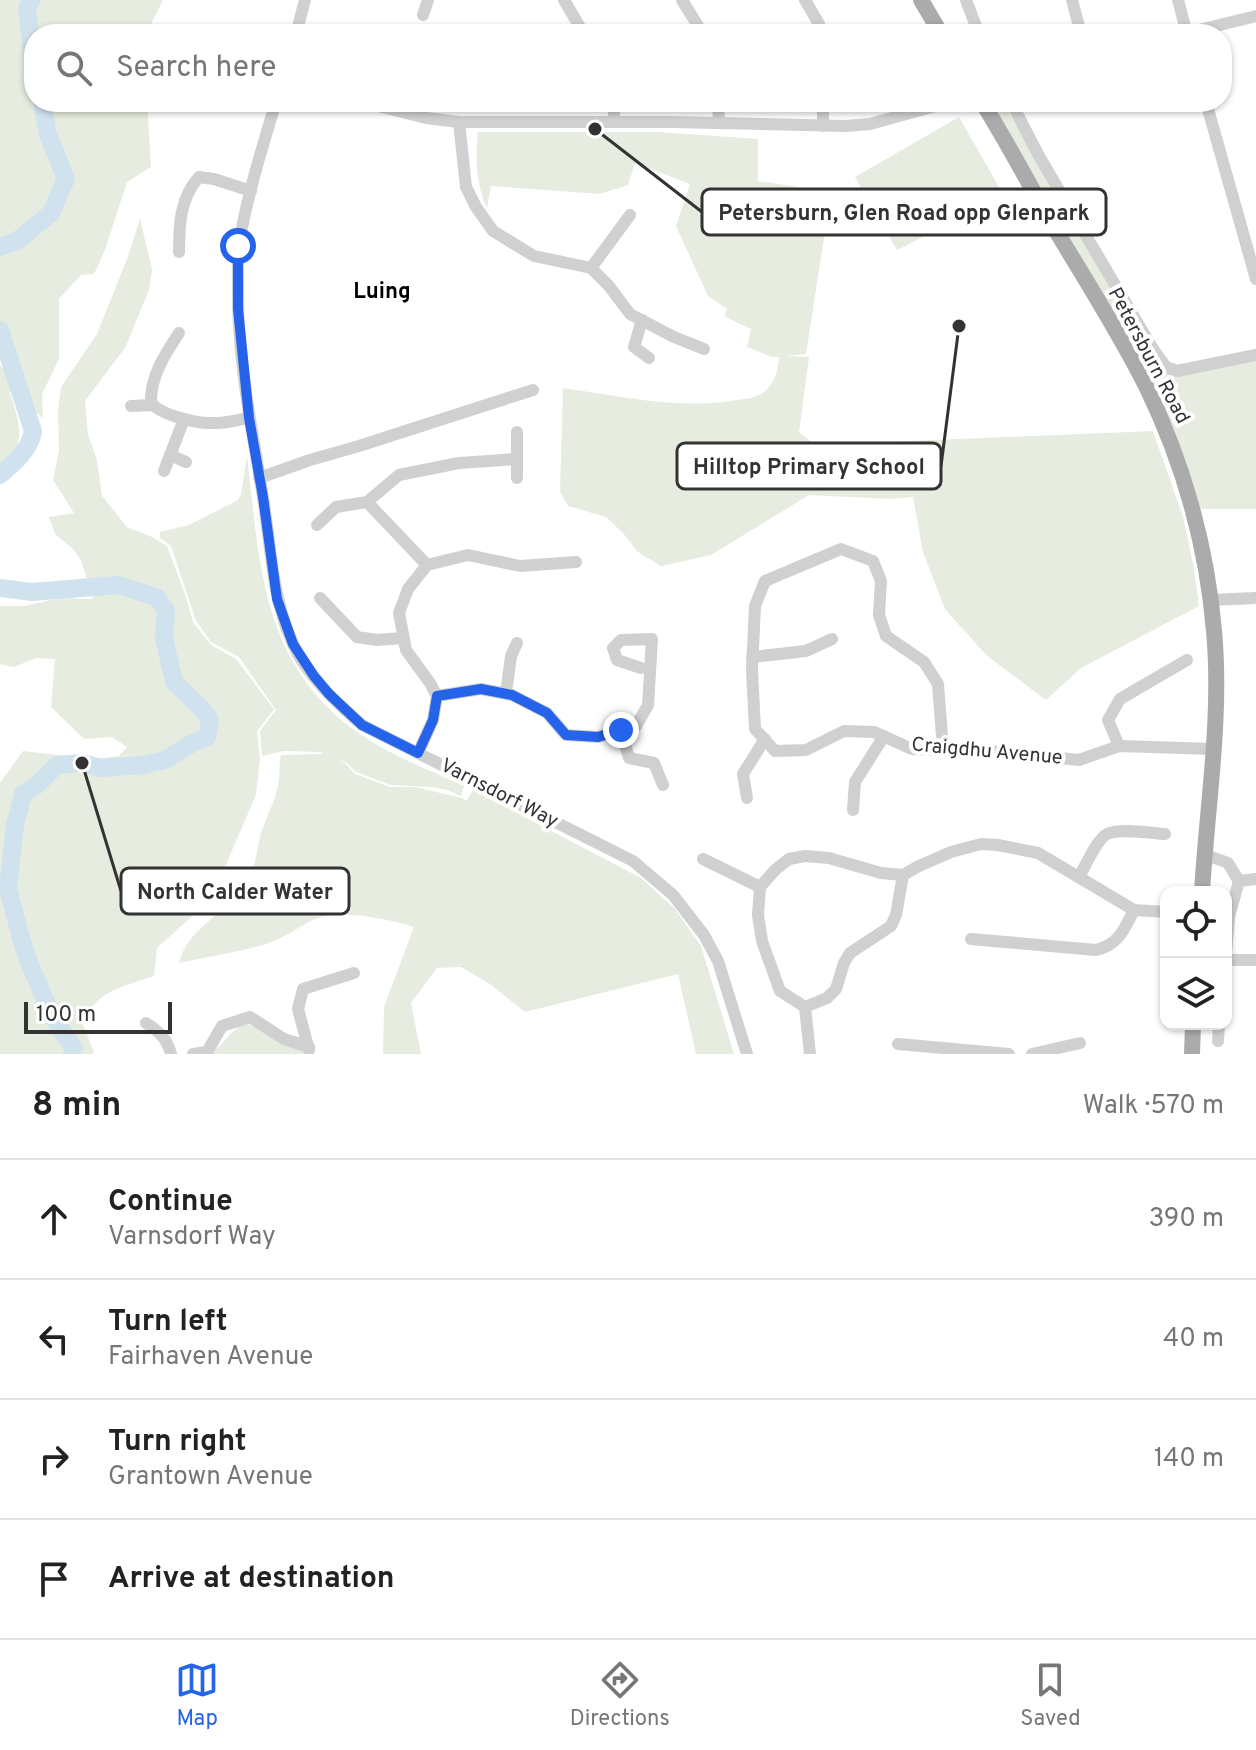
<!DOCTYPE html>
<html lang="en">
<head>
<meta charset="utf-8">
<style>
	:root { --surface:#fff; --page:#f6f6f6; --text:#222; --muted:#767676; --line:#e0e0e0; --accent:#2563eb }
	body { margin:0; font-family:Overpass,sans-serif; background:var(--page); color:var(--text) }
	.controls { position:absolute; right:24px; bottom:24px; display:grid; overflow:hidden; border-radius:16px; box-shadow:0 2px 6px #0004 }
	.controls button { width:72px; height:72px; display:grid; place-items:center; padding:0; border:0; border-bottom:2px solid var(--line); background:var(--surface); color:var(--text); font:40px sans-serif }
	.scale { position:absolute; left:24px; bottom:20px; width:148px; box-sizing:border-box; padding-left:8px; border:4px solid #333; border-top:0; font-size:22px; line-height:28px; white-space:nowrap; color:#333; -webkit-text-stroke:6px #fff; paint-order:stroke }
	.stop { position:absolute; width:24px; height:24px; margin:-18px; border:6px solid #2563eb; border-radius:50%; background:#fff }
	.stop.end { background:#2563eb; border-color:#fff; box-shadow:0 2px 8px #0008 }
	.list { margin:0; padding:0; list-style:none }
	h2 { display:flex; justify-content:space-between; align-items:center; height:104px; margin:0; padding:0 32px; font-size:34px }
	h2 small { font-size:26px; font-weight:400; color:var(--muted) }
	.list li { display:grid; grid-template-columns:52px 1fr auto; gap:24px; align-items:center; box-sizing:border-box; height:120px; padding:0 32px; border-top:2px solid var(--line) }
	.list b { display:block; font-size:30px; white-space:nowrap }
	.list p { margin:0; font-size:26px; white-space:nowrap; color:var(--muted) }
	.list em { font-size:26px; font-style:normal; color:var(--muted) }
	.icon { flex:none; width:44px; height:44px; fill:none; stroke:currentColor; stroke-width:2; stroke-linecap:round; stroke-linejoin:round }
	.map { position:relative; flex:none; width:1256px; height:1054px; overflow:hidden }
	.search { position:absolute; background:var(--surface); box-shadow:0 2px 6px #0004; left:24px; right:24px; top:24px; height:88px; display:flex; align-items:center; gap:20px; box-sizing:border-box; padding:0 28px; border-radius:32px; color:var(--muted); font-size:30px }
	.sheet { height:584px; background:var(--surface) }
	nav { display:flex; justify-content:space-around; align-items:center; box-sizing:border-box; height:112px; border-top:2px solid var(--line); background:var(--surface); font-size:22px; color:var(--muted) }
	nav a { display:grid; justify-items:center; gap:4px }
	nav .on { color:var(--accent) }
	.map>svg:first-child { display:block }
	.green { fill:#e6ecdf }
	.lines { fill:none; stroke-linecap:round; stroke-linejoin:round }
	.river { stroke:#cfe2ee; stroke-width:18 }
	.minor { stroke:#d0d0d0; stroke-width:12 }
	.major { stroke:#ababab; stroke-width:16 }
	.route { stroke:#2563eb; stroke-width:10 }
	.labels { text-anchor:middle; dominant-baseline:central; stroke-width:8; stroke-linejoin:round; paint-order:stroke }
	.street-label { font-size:20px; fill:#333; stroke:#fff }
	.neighbourhood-label { font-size:22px; font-weight:bold; fill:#000; stroke:#fff }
	.leader { fill:none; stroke:#333; stroke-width:3 }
	.callout-dot { fill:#333; stroke:#fff; stroke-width:3 }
	.callout { fill:#fff; stroke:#333; stroke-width:3 }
	.callout-label { font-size:22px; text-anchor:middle; font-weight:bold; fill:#333 }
</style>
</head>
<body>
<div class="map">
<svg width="1256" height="1054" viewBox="0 0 1256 1054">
	<rect width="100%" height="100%" fill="#fff"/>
	<!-- green -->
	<g class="green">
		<path d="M0,0H163L146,34H34V102H147L151,167L127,182L105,250L94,274L81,275L59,299V359L42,394L43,418L9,391C18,416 30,448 0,464V364L3,370L0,358Z"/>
		<polygon points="1004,104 1152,357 1164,372 1256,360 1256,509 1201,509 1176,434 1151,379 995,108"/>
		<polygon points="959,117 1004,196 897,250 855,177"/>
		<path d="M478,132H657L758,139V181L831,192L806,354L785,356L809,357L799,432L816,445L1153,431L1183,517L1194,569L1199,606L1081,668L1046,700L986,655L945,609L923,552L913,497L891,499L809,495L711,555L661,566L638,552L623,533L606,517L568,506L560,492L563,388C620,396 679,410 737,400C745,399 754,398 761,394C773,387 779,370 779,357H772L747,347L751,329L724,316L727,309L708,296L676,226L690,184L635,163L628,185L600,194L491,186L487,208C476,185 475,157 478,132Z"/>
		<path d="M140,219L152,269L149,290L125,348L85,401L88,434L97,460L102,496L127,527L152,537L167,546L186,597L193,622L211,645L236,659L274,709L257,731L260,758L256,795L211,899L157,948L154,976C120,988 97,989 83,1025L94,1052L92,1054H0V783L23,751L95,759L119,756L127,747L112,737L84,739L51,707L55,659L36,658L14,667L0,664V606H25L60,598L93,599L81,560L73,549L55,534L49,517L74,513L53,480L59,451L58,410L61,387L97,334L127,259Z"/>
		<path d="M247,456C260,565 261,665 360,734C392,756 429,770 464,786L461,796L447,790L431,787L390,785L356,772L346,762L337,760L345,763L355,774L390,787H415L462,798L466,801L473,790L641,878L675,909L701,946L734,1054H696L678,974L525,1012L490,984L461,967L437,968L411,1003L421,1054H383L384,1007L414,927C389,919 340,909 315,919C296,928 280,941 259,946C233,953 206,957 179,963C188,925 232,912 249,879C255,867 257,850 260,837C265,818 277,799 279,779C280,771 279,763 281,755L324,754L320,752L284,751L262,756L260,731L276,710L239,657L211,642L196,621L171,546L160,538V532L189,525L238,500L241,494Z"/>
		<path d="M246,1023L304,1050V1054H208C224,1047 230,1029 246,1023Z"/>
	</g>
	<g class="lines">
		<!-- river -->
		<g class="river">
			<polyline points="31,0 27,9 34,65"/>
			<polyline points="0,247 17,241 51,213 66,179 48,135 42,102"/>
			<path d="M0,330L33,431C30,450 14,463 0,475"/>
			<polyline points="0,588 32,592 118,585 156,597 166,610 164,637 174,682 203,710 210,720 207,737 191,744 165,760 142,765 101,768 82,763 57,765 37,785 23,794 15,825 8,889 23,945 31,967 52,1016 74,1048 72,1054"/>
		</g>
		<!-- minor -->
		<g class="minor">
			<polyline points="564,0 584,34"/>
			<polyline points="682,0 703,34"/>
			<polyline points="805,0 819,24 820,34"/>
			<polyline points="966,0 979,34"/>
			<polyline points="1072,0 1081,34"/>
			<polyline points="1178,0 1187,34"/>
			<polyline points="423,15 428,0"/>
			<polyline points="296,34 305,0"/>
			<polyline points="1183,34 1256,16"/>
			<path d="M276,102C262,148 247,196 239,244C237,258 238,273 238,287C237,358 252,428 263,498C271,547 272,596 292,642C305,674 337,703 362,725L633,861L673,895L704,935L718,961L747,1054"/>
			<polyline points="362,102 426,118 459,122 673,122 846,126 870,124 950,102"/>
			<polyline points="718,102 719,123"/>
			<polyline points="823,102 823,126"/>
			<polyline points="1011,102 1039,156 1153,349 1166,367 1177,371 1256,355"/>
			<polyline points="1206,102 1256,279"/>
			<polyline points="614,121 614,102"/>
			<polyline points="459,122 466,187 476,207 493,231 534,256 591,268 609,286 630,314 674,337 704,349"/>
			<path d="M179,252C179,225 180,198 199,177L214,179L251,191"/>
			<polyline points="591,268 630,215"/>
			<polyline points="642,320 634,347 649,358"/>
			<path d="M179,333C165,354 150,377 151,403C161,415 195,423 210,423C223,424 236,420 249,418"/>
			<polyline points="131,406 153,405"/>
			<polyline points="170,455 186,462"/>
			<polyline points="164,471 184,419"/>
			<polyline points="259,478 310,460 359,446 533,390"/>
			<polyline points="517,478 517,432"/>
			<polyline points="367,502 399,475 459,463 516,459"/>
			<polyline points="367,502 427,565"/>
			<polyline points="317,525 336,507 367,502"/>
			<polyline points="320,598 357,637 377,640 402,638"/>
			<polyline points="1211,600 1256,598"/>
			<polyline points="752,657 806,651 832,639"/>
			<polyline points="506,693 511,656 517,643"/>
			<polyline points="437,696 481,689 512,695 547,713 566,735 598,737 636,726 648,705 652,639 621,640 613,648 617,660 641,668"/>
			<polyline points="621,730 629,758 654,763 663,785"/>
			<polyline points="1119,746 1108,720 1120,699 1187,660"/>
			<polyline points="943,750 938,684 924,662 886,636 879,615 881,581 873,561 841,549 765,581 755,606 752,670 755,729 775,751 806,750 844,731 874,732 912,749 1003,752 1079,760 1119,746 1213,749"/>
			<polyline points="418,753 433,720 437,696 430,683 406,650 399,613 408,589 427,565 468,555 520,566 576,562"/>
			<polyline points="747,798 743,774 765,739"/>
			<polyline points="853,810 855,782 884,736"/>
			<polyline points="1204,854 1228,863 1239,881"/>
			<polygon points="805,856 829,858 881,873 903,875 896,915 891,926 850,953 844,963 836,989 827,998 805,1007 780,991 762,941 758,915 760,887 775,870 789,859"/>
			<polyline points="703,859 760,887"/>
			<polyline points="903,875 919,866 951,852 981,844 998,845 1038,853 1134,910 1166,912"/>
			<path d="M1079,877C1085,867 1097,839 1107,834C1121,828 1150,833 1165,834"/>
			<path d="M971,939L1096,950C1119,945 1124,929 1134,910"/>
			<polyline points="1226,954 1229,917 1239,881 1256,879"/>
			<polyline points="1226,960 1256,960"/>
			<polyline points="805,1007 810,1054"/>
			<path d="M146,1023C160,1032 167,1039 171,1054"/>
			<polyline points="1218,1041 1219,1024"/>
			<polyline points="898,1044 1009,1054"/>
			<polyline points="309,1050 298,1009 303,989 354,973"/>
			<polyline points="193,1054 207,1052 222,1026 250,1017 284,1039 309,1047"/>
			<polyline points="1032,1054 1080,1043"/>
		</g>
		<!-- major -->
		<g class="major">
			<polyline points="921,0 941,34"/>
			<path d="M982,102C1009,145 1032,190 1058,234C1088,284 1120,334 1146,386C1183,462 1207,547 1214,631C1222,717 1207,806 1202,892"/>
			<polyline points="1192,1054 1193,1024"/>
		</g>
	</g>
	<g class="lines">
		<!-- route -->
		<polyline class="route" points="238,246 238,309 249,418 263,497 277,599 293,644 314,676 329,694 362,725 418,753 433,720 437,696 481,689 512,695 547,713 566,735 598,737 621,730"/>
	</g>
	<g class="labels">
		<!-- street labels -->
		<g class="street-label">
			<text transform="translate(1148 356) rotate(62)">Petersburn Road</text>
			<text transform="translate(987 752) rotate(5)">Craigdhu Avenue</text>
			<text transform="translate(499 794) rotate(27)">Varnsdorf Way</text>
		</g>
		<!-- neighbourhood labels -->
		<g class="neighbourhood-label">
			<text x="382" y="292">Luing</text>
		</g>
	</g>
	<!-- callouts -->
	<path class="leader" d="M595 129L702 212M959 326L941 466M82 763L121 891"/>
	<g class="callout-dot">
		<circle cx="595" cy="129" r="8"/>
		<circle cx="959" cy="326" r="8"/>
		<circle cx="82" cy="763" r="8"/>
	</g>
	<g class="callout">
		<rect x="702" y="189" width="404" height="46" rx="8"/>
		<rect x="677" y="443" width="264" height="46" rx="8"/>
		<rect x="121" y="868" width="228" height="46" rx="8"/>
	</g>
	<g class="callout-label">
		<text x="904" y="220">Petersburn, Glen Road opp Glenpark</text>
		<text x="809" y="474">Hilltop Primary School</text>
		<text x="235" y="899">North Calder Water</text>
	</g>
</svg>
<div class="controls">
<button><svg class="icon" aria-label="locate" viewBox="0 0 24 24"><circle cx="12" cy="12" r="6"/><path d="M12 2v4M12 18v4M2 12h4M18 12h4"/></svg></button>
<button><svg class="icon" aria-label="layers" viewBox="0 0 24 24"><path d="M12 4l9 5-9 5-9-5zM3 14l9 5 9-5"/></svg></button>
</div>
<div class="scale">100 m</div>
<div class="stop" style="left:238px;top:246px"></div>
<div class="stop end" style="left:621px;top:730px"></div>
<div class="search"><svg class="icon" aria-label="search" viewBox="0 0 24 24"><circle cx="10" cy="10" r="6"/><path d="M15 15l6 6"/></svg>Search here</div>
</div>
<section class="sheet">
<h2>8 min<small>Walk · 570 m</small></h2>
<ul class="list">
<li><svg class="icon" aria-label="ahead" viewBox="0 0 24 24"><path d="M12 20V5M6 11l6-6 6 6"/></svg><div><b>Continue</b><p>Varnsdorf Way</p></div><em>390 m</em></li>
<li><svg class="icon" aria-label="left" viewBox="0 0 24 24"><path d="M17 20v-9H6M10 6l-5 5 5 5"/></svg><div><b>Turn left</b><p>Fairhaven Avenue</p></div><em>40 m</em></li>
<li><svg class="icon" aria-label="right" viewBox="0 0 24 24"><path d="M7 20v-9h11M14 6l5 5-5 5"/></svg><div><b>Turn right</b><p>Grantown Avenue</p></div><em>140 m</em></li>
<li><svg class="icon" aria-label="arrive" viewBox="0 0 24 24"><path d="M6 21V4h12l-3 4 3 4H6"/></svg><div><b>Arrive at destination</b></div></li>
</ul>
</section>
<nav>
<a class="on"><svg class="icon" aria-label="map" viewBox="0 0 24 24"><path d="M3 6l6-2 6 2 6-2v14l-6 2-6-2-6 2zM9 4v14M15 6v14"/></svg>Map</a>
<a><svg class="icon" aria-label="directions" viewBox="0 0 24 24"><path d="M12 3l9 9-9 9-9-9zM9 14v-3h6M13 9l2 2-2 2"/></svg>Directions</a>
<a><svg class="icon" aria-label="saved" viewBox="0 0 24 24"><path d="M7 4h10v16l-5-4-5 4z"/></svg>Saved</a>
</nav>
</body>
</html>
